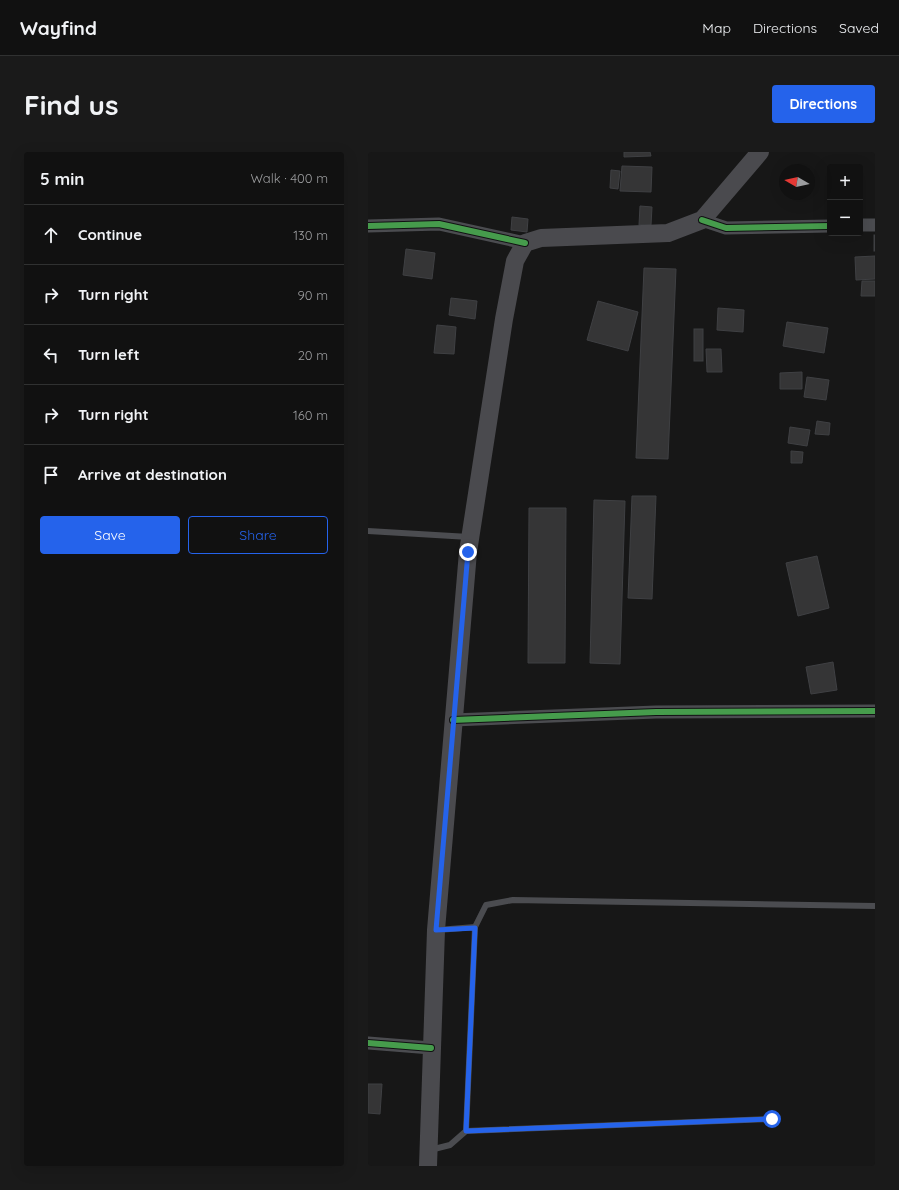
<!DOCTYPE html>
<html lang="en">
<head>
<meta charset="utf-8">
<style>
	:root { --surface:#111; --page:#1a1a1a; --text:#f1f3f6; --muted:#9c9d9f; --line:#303131; --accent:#2563eb }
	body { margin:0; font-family:Quicksand,sans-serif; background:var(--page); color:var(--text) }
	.controls { position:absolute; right:12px; top:12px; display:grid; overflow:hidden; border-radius:4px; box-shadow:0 4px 16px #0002 }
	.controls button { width:36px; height:36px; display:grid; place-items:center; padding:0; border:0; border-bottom:1px solid var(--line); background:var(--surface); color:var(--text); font:20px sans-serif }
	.compass { position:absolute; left:411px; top:12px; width:36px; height:36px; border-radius:50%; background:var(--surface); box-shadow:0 4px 16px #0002; rotate:279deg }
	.stop { position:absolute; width:12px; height:12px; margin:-9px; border:3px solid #2563eb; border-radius:50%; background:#fff }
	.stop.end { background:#2563eb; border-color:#fff; box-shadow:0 1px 4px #0008 }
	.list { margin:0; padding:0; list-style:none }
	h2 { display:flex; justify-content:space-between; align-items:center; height:52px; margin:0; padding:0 16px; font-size:17px }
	h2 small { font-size:13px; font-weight:400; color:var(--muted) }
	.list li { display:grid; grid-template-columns:26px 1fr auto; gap:12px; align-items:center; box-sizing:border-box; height:60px; padding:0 16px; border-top:1px solid var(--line) }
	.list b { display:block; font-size:15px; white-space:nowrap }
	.list em { font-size:13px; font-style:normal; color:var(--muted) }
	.actions { display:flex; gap:8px; padding:12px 16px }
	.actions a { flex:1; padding:9px 0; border:1px solid var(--accent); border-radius:4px; text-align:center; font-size:14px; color:var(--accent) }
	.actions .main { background:var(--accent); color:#fff }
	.icon { flex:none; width:22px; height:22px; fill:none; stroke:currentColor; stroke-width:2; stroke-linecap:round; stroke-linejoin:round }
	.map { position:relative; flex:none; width:507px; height:1014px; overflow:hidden; border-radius:4px }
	header { display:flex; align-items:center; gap:24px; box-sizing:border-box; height:56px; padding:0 20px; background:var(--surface); border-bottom:1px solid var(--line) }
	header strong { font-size:19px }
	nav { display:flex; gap:22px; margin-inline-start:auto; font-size:14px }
	.intro { display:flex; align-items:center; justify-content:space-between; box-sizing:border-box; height:96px; padding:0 24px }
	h1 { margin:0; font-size:28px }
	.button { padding:10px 18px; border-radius:4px; background:var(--accent); color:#fff; font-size:14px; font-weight:700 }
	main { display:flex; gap:24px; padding:0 24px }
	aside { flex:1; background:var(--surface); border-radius:4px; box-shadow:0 4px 16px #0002 }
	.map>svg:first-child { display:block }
	.building { fill:#353536; stroke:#3f4043 }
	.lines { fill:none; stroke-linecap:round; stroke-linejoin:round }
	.lane { stroke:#4b4c50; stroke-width:6 }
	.street { stroke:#4b4c50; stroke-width:13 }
	.secondary { stroke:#4a4a4e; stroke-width:18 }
	.cycleway-casing { stroke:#111113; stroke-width:8 }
	.cycleway { stroke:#469c4c; stroke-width:6 }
	.route { stroke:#2563eb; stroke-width:5 }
</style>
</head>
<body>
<header>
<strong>Wayfind</strong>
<nav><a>Map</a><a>Directions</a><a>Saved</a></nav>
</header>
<div class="intro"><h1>Find us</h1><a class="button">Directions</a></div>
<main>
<aside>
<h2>5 min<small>Walk · 400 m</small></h2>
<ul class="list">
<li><svg class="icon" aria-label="ahead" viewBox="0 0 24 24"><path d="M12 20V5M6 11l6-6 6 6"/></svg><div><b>Continue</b></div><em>130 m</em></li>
<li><svg class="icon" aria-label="right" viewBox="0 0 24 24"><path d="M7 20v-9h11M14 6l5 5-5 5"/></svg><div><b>Turn right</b></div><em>90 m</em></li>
<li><svg class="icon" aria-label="left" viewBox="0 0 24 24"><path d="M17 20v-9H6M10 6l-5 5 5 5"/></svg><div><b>Turn left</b></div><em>20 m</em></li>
<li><svg class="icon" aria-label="right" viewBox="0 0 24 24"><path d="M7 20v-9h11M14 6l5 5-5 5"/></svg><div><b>Turn right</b></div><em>160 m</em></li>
<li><svg class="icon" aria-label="arrive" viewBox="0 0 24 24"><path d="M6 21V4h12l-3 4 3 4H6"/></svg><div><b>Arrive at destination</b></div></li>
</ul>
<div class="actions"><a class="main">Save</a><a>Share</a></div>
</aside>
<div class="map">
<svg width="507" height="1014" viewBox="0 0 507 1014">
	<rect width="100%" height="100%" fill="#171717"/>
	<!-- building -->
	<g class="building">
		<polygon points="256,0 282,0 283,4 256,5"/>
		<polygon points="254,14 284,15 283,40 252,39"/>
		<polygon points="243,18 252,19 250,37 242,36"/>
		<polygon points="272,54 284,55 283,73 271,73"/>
		<polygon points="144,65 160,67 159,80 143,78"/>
		<rect x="506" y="83" width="1" height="16"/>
		<polygon points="38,97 67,101 64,127 35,123"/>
		<polygon points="507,104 507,127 488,128 487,105"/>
		<polygon points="276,116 308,117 300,307 268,306"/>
		<polygon points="494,129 507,129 507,144 493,144"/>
		<polygon points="83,146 109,149 107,167 81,163"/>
		<polygon points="230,149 270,160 260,199 219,188"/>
		<polygon points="350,156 376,158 375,180 349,178"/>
		<polygon points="419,170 460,176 456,201 415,194"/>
		<polygon points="69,173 88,175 86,202 66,201"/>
		<rect x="326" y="177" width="9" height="32"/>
		<polygon points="338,197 353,197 354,220 339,220"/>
		<polygon points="434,220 434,237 412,237 412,221"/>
		<polygon points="439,225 461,228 458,248 436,245"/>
		<polygon points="449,269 462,271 461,283 447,282"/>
		<polygon points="422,275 442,278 439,294 420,291"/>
		<polygon points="423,299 435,300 434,311 423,311"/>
		<polygon points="264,344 288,344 284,447 260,446"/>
		<polygon points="226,348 257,349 252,512 222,511"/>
		<polygon points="161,356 198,356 197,511 160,511"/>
		<polygon points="449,404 461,456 430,464 418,411"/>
		<polygon points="465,510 469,538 443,542 438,515"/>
		<polygon points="0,932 14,932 12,962 0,961"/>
	</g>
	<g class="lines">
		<!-- lane -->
		<g class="lane">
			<polyline points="0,379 101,385"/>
			<polyline points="107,775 118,753 145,748 507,754"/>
			<polyline points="70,778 107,775 98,979"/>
			<polyline points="62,998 82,993 98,979 404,967"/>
		</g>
		<!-- street -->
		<g class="street">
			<polyline points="334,68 358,76 462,74"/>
			<polyline points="492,73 507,73"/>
			<polyline points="0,74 71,72 157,91"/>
			<polyline points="85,568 288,560 507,559"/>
			<polyline points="0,891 63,896"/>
		</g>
		<!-- secondary -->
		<polyline class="secondary" points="60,1014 68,778 100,400 136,167 147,109 157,91 173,86 300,81 334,68 392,0"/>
		<defs>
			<g id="cycleway">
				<polyline points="334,68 358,76 462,74"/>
				<polyline points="0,74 71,72 157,91"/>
				<polyline points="85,568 288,560 507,559"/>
				<polyline points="0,891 63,896"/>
			</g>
		</defs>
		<!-- cycleway casing -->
		<use href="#cycleway" class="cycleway-casing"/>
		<!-- cycleway -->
		<use href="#cycleway" class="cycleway"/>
	</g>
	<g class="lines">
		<!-- route -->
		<polyline class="route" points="100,400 68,778 107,776 98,979 404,967"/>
	</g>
</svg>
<div class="controls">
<button>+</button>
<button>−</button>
</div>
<svg class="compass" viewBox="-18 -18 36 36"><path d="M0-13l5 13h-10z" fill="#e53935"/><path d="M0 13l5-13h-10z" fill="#9c9d9f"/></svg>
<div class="stop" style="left:404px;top:967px"></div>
<div class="stop end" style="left:100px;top:400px"></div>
</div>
</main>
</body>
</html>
